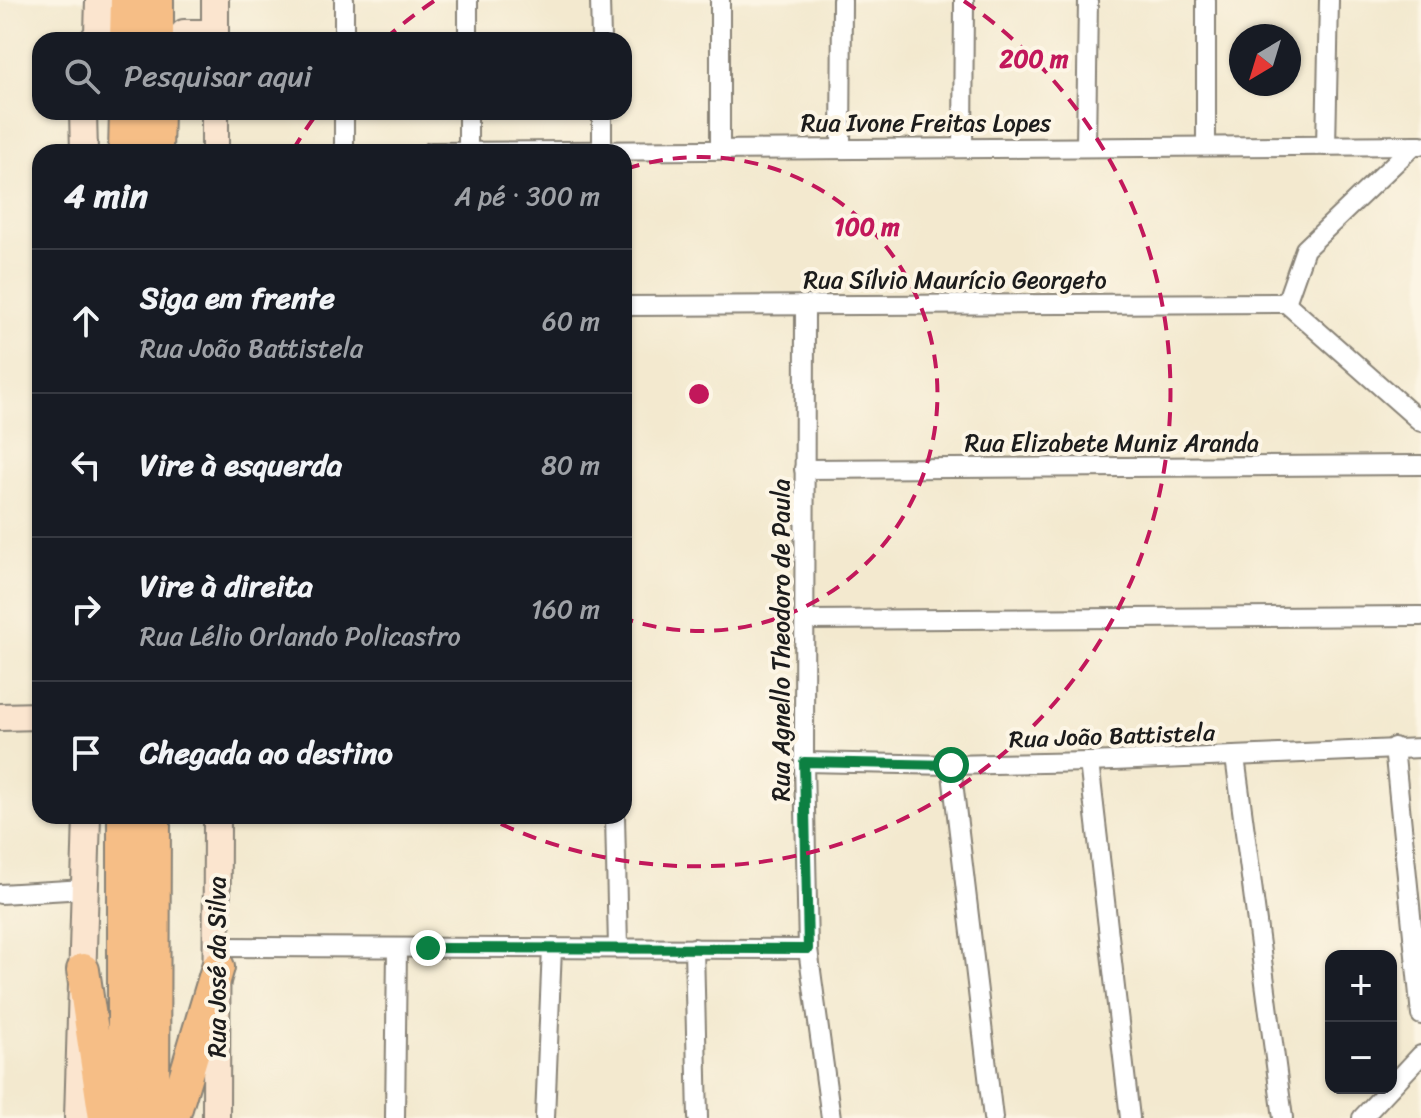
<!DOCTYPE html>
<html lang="pt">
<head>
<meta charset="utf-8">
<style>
	:root { --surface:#171b24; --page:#242831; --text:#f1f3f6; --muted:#9ea1a6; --line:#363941 }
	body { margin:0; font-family:Sriracha,sans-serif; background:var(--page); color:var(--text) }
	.controls { position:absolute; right:24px; bottom:24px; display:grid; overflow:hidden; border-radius:16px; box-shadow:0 2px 6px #0004 }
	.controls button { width:72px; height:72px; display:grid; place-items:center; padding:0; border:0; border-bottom:2px solid var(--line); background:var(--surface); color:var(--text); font:40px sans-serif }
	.compass { position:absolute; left:1229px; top:24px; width:72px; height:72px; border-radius:50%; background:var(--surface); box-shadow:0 2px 6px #0004; rotate:218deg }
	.stop { position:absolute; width:24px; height:24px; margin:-18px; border:6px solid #0b8043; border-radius:50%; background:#fff }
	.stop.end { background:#0b8043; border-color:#fff; box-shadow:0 2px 8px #0008 }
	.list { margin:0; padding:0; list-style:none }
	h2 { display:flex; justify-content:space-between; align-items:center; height:104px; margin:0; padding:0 32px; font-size:34px }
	h2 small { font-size:26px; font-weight:400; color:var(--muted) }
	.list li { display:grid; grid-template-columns:52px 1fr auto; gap:24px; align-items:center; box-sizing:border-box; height:144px; padding:0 32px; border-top:2px solid var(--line) }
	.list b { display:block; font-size:30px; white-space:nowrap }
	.list p { margin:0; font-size:26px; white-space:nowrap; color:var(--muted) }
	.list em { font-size:26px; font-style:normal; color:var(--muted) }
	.icon { flex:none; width:44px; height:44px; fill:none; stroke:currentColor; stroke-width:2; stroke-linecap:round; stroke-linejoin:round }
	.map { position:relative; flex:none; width:1421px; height:1118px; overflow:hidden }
	.search { position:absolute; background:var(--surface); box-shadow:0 2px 6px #0004; left:32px; top:32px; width:600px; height:88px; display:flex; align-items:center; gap:20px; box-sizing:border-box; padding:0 28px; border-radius:24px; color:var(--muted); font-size:30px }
	.panel { position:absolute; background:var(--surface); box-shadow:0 2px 6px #0004; left:32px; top:144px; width:600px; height:680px; border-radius:24px }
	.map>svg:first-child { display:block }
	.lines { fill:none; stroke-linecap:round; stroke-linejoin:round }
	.street-casing { stroke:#888276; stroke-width:22 }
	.secondary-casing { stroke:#888276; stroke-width:30 }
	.highway-casing { stroke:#888276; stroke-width:36 }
	.street { stroke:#fff; stroke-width:18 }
	.secondary { stroke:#fbe5cf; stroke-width:26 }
	.highway { stroke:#f6be86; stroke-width:32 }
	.route { stroke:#0b8043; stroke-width:10 }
	.ring { fill:none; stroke:#c2185b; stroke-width:4; stroke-dasharray:14 10 }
	.labels { text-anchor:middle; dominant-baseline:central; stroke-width:8; stroke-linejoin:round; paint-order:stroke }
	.street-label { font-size:24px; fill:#1c1c1c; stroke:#fcf5e5 }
	.centre { fill:#c2185b; stroke:#fcf5e5; stroke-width:4 }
	.ring-label { font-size:24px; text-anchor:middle; font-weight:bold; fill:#c2185b; stroke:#fcf5e5; stroke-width:8; stroke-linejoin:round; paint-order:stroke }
</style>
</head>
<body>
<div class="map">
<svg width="1421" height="1118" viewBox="0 0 1421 1118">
	<rect width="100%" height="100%" fill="#fcf5e5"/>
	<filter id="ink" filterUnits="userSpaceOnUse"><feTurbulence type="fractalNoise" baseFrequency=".0125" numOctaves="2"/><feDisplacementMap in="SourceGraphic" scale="16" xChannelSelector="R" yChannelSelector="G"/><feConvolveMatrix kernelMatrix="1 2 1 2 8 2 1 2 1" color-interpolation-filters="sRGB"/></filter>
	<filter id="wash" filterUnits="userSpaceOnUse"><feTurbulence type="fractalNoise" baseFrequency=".006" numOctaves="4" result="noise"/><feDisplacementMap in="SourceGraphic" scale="32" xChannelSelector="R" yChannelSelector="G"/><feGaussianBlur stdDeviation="1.8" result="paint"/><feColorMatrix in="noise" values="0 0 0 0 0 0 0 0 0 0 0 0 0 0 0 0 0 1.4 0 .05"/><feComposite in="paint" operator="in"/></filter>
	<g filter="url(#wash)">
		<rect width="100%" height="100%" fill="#f3e9cf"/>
	</g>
	<g filter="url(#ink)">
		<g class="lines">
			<defs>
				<g id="street">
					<polyline points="600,0 601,40"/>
					<polyline points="720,0 720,148"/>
					<polyline points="1206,0 1206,146"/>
					<polyline points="344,40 344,0"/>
					<polyline points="468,40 468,0"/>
					<polyline points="602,112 602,152"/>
					<polyline points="1326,146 1329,0"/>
					<polyline points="963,147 964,0"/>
					<polyline points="1086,147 1088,0"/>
					<polyline points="841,148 842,0"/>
					<polyline points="468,151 468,112"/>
					<polyline points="344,152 344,112"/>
					<polyline points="431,152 1421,145"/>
					<polyline points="1286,303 1305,249 1414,145"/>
					<polyline points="1286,303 1421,422"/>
					<polyline points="805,305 804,762 808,949 831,1118"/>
					<polyline points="624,306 1286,303"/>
					<polyline points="804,469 1421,465"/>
					<polyline points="806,620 1421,616"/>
					<polyline points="1394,747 1421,1015"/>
					<polyline points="1235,757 1283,1118"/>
					<polyline points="804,762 951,765 1089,762 1421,748"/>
					<polyline points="1089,762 1130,1118"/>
					<polyline points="951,765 993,1118"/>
					<polyline points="615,816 618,948"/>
					<polyline points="0,894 85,889"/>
					<polyline points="218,947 808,949"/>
					<polyline points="694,948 698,1118"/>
					<polyline points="1391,1087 1421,1055"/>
					<polyline points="395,1118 397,948"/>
					<polyline points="545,1118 552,948"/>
					<polyline points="1362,1118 1390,1088"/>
				</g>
				<g id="secondary">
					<polyline points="215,0 215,40"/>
					<polyline points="184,33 215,33"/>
					<polyline points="93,40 98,33 99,0"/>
					<polyline points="83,112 84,152"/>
					<polyline points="215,152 215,112"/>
					<polyline points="0,717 40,716"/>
					<polyline points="78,1118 87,816"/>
					<polyline points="216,1118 217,816"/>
				</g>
				<g id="highway">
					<polyline points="126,40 127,0"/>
					<polyline points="157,40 157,0"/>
					<polyline points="125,152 126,112"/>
					<polyline points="156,152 157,112"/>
					<polyline points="83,970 105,1118"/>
					<polyline points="124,1118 124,816"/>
					<polyline points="153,1118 154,816"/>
					<polyline points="173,1118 218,967"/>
				</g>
			</defs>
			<!-- street casing -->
			<use href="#street" class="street-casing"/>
			<!-- secondary casing -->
			<use href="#secondary" class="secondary-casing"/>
			<!-- highway casing -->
			<use href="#highway" class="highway-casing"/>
			<!-- street -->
			<use href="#street" class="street"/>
			<!-- secondary -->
			<use href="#secondary" class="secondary"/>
			<!-- highway -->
			<use href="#highway" class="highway"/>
		</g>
	</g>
	<g class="lines" filter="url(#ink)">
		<!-- route -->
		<polyline class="route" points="428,948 808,949 804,762 951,765"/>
	</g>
	<!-- distance rings -->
	<g class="ring">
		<path d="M626 169A237 237 0 1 1 626 619"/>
		<path d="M293 150A474 474 0 0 1 318 112M385 39A474 474 0 0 1 434 1M964 1A474 474 0 0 1 484 816"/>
	</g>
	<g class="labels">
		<!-- street labels -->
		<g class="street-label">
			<text x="926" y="123">Rua Ivone Freitas Lopes</text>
			<text x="955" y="280">Rua Sílvio Maurício Georgeto</text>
			<text x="1112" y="443">Rua Elizabete Muniz Aranda</text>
			<text transform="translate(781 640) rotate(-90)">Rua Agnello Theodoro de Paula</text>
			<text transform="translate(1112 736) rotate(-2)">Rua João Battistela</text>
			<text transform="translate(217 967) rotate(-90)">Rua José da Silva</text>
		</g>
	</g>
	<circle cx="699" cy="394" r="12" class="centre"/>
	<g class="ring-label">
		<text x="1034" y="67">200 m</text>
		<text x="867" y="235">100 m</text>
	</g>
</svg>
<div class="controls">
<button>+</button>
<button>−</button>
</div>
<svg class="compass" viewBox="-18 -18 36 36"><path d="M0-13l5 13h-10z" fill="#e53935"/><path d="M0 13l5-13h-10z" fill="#9ea1a6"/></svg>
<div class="stop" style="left:951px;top:765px"></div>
<div class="stop end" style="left:428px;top:948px"></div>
<div class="search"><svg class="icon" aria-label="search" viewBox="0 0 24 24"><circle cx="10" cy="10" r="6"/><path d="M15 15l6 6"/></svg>Pesquisar aqui</div>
<section class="panel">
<h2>4 min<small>A pé · 300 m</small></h2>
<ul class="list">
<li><svg class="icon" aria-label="ahead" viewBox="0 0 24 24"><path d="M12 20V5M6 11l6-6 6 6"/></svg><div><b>Siga em frente</b><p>Rua João Battistela</p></div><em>60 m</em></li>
<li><svg class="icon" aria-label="left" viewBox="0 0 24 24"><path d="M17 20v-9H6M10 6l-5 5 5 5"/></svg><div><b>Vire à esquerda</b></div><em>80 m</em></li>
<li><svg class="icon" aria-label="right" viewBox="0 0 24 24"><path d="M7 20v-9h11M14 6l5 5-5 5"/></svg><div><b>Vire à direita</b><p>Rua Lélio Orlando Policastro</p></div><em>160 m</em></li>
<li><svg class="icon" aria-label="arrive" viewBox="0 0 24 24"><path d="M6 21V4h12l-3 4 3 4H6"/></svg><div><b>Chegada ao destino</b></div></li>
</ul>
</section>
</div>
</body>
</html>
